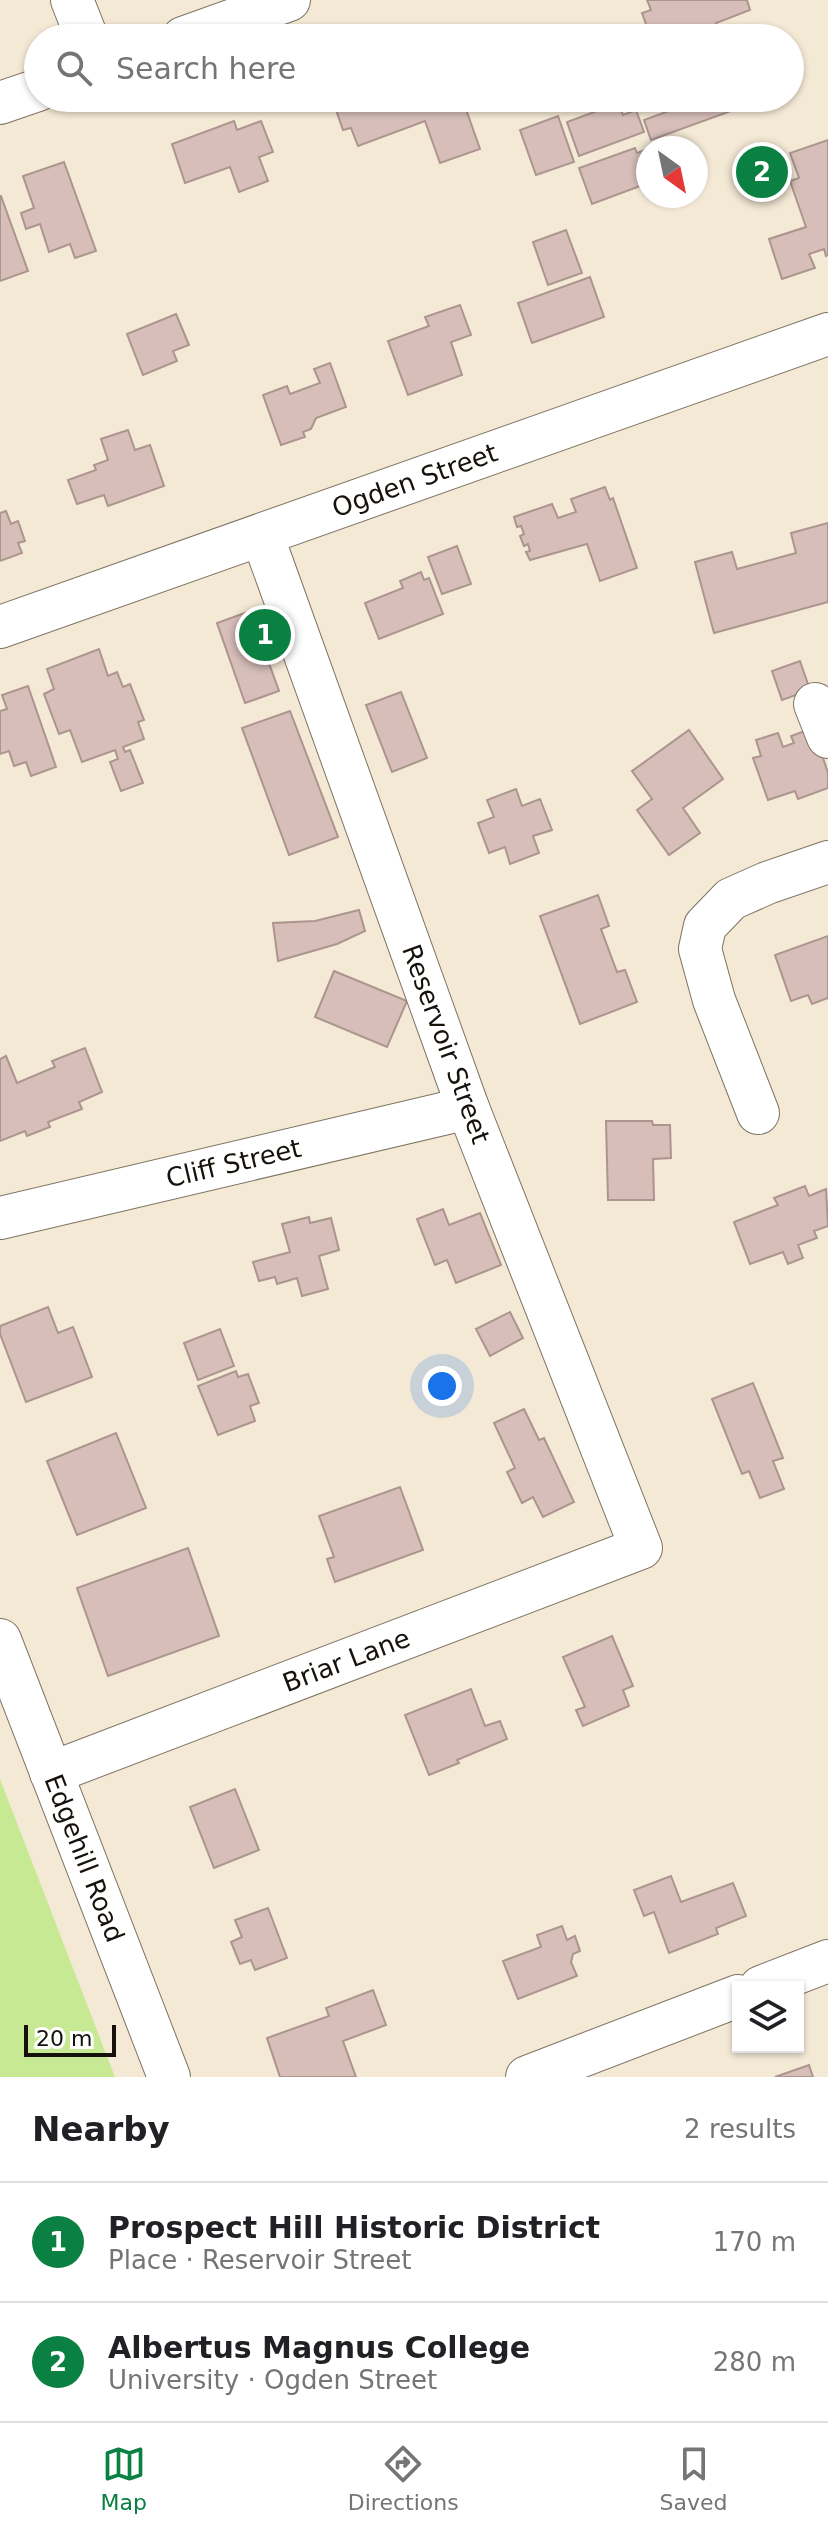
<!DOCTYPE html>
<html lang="en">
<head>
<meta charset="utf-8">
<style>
	:root { --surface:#fff; --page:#f6f6f6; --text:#202124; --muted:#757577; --line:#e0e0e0; --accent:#0b8043 }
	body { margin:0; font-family:"DejaVu Sans",sans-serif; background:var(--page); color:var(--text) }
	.controls { position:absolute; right:24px; bottom:24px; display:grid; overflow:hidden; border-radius:0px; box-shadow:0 2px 6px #0004 }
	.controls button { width:72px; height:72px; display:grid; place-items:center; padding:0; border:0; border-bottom:2px solid var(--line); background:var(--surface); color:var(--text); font:40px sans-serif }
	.compass { position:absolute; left:636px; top:136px; width:72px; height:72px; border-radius:50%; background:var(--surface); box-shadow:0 2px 6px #0004; rotate:147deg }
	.scale { position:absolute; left:24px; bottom:20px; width:92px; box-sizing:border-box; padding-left:8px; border:4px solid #16120b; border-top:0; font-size:22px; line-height:28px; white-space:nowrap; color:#16120b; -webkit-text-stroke:6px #fff; paint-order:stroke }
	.you { position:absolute; left:442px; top:1386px; width:28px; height:28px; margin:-20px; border:6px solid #fff; border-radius:50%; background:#1a73e8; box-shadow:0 0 0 12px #1a73e833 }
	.badge { display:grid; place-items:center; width:52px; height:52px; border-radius:50%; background:var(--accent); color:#fff; font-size:26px; font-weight:700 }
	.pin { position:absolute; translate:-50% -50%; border:4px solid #fff; box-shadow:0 2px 8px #0006 }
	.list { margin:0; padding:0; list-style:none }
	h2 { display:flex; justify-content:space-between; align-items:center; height:104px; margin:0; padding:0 32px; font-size:34px }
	h2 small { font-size:26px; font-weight:400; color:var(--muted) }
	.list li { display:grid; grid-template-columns:52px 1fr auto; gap:24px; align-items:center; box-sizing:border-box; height:120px; padding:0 32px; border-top:2px solid var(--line) }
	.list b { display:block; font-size:30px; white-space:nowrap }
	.list p { margin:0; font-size:26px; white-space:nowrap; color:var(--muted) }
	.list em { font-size:26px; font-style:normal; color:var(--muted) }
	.icon { flex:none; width:44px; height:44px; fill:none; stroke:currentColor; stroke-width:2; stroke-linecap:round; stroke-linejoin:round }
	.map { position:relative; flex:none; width:828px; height:2077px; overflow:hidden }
	.search { position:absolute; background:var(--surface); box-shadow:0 2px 6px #0004; left:24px; right:24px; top:24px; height:88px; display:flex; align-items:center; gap:20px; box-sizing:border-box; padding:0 28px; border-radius:44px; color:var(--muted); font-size:30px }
	.sheet { height:344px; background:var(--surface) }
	nav { display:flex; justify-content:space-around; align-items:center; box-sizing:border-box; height:112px; border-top:2px solid var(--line); background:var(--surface); font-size:22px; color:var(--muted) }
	nav a { display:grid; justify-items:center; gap:4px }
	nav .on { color:var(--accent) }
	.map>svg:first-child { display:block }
	.green { fill:#c7e994 }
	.building { fill:#d7beb9; stroke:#ac948f; stroke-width:2 }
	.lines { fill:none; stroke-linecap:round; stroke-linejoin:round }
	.minor-casing { stroke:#7d7361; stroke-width:44 }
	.minor { stroke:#fff; stroke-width:42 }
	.labels { text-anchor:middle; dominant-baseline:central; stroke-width:6; stroke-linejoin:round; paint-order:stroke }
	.street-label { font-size:26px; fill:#16120b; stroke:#fff }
</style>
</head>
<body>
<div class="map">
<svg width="828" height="2077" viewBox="0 0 828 2077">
	<rect width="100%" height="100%" fill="#f4e9d5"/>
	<!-- green -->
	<polygon class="green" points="0,1779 115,2077 0,2077"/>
	<!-- building -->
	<g class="building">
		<polygon points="647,0 747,0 750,10 716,23 718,28 715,35 707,38 651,38 642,13 651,10"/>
		<polygon points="354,98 462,98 480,149 440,163 425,121 358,146 351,128 343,130 335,107 354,100"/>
		<polygon points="682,98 726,98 731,111 651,140 644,120 685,105"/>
		<polygon points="618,103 623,115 636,110 644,132 579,156 567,122"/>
		<polygon points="558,116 574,162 536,175 520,130"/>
		<polygon points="234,121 237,130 261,121 273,152 259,157 268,181 239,192 230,167 185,183 172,144"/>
		<polygon points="828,140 828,255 826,256 824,249 809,254 815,268 782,279 769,239 806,227 790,181 799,178 790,153"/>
		<polygon points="635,148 637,153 648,149 648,183 592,204 579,168"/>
		<polygon points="64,162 96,251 75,258 70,244 49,252 40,224 26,229 21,213 34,208 23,176"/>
		<polygon points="1,196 28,271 0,281 0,196"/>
		<polygon points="566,230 582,273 548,285 533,242"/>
		<polygon points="590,277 604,317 532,343 518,303"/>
		<polygon points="460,305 471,335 451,342 462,375 408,395 388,341 429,326 425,317"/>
		<polygon points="176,314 189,345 173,351 177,361 143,375 127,334"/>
		<polygon points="330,363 346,407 316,418 311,429 303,432 305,437 281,445 263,395 287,386 290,394 320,383 314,369"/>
		<polygon points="128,430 135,450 150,445 164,486 108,506 104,495 77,504 68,480 96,470 94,465 108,460 101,439"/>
		<polygon points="605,487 610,500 613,498 637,568 600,581 587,544 530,560 526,552 530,551 528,544 524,546 520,536 524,534 521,526 517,527 514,517 552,504 558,518 576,512 571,499"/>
		<polygon points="6,511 11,524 18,521 25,541 18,543 22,553 0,561 0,513"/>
		<polygon points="828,523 828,602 714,633 695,562 732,552 737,569 796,553 791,533"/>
		<polygon points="457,546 471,584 442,594 428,557"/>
		<polygon points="421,572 424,580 429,578 443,614 379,639 365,603 403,588 400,581"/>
		<polygon points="250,611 279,691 245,703 217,623"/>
		<polygon points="99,649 108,676 117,672 123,687 130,684 144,720 138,722 144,739 123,747 125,752 130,750 143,783 121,791 110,762 118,759 115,750 82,762 70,730 59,734 44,694 54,689 47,669"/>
		<polygon points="800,661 810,690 782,700 772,671"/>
		<polygon points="28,686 56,767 31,776 26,762 14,766 9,751 0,754 0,711 7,709 2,695"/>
		<polygon points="401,692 427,758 392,772 366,705"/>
		<polygon points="290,711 338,837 289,855 242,728"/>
		<polygon points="813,728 828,773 828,788 798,799 795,791 768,800 753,758 761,756 756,740 778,733 783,747 794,743 791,736"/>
		<polygon points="689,730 723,779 683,808 700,833 669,855 637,810 652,799 632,771"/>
		<polygon points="516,789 522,806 540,799 552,830 533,836 539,853 510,864 505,847 489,853 478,823 494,817 487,800"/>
		<polygon points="598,895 609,926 601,929 617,972 625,970 637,1002 580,1024 540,916"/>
		<polygon points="359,910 365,931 337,944 278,961 273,923 315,921"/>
		<polygon points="828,936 828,998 812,1004 808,995 791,1001 775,955"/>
		<polygon points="334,971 407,1001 387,1047 315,1017"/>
		<polygon points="85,1048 102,1092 79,1102 82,1109 48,1122 50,1127 27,1136 25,1131 0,1141 0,1059 6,1056 17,1083 55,1067 52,1061"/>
		<polygon points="606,1121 652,1121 653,1125 670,1125 671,1158 653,1159 654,1200 608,1200"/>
		<polygon points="805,1186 809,1196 826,1189 828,1226 814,1231 817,1238 798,1245 803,1258 788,1264 783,1252 750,1264 734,1222 778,1205 774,1198"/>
		<polygon points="443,1209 449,1225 480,1213 501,1265 456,1283 447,1260 435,1265 417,1219"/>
		<polygon points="309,1217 310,1223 331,1218 339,1250 319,1256 328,1289 302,1296 297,1278 277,1284 275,1277 259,1281 253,1262 290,1252 282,1224"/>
		<polygon points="48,1307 58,1333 73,1327 92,1377 26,1402 0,1334 0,1326"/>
		<polygon points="510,1312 523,1338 490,1356 476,1329"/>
		<polygon points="220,1329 234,1366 198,1380 184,1343"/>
		<polygon points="236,1371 238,1377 248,1374 259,1403 250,1406 255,1421 218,1435 198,1386"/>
		<polygon points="753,1383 783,1458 773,1461 784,1489 760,1498 749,1471 742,1474 712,1399"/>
		<polygon points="524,1409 539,1440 544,1438 574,1502 543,1517 533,1497 522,1503 507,1472 515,1468 494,1423"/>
		<polygon points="116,1433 146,1508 77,1535 47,1461"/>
		<polygon points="400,1487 423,1550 335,1582 327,1559 334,1557 319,1516"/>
		<polygon points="188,1548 219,1636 108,1676 77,1588"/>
		<polygon points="612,1636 633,1686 623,1690 629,1706 583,1726 576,1710 585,1707 563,1657"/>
		<polygon points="471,1689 485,1726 500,1721 507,1739 457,1760 459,1763 429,1775 405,1715"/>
		<polygon points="235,1789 259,1850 214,1868 190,1807"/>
		<polygon points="671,1876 681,1902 733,1883 746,1916 716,1928 718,1934 669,1953 654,1912 644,1916 634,1890"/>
		<polygon points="268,1908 287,1958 255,1970 251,1960 240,1964 231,1942 242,1937 235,1920"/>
		<polygon points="562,1926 567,1940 575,1936 580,1951 573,1954 571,1962 577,1976 518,1999 503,1961 541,1947 537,1935"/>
		<polygon points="373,1990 386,2025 343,2041 356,2077 280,2077 267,2038 329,2016 326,2008"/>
		<polygon points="809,2065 813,2077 775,2077"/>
	</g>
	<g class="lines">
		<defs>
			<g id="minor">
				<polyline points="72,0 87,38"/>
				<polyline points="183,38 289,0"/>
				<polyline points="0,103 38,90"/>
				<path id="s1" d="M0,627L828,334"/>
				<polyline points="815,704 828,737"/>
				<polyline points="758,1113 714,1000 700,949 705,926 731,899 767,883 828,862"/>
				<path id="s2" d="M0,1218L468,1108"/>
				<path id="s3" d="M0,1640L169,2077"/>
				<path id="s4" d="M51,1773L641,1548L468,1108L262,535"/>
				<polyline points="761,1987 828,1961"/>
				<polyline points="527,2077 738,1996"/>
			</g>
		</defs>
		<!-- minor casing -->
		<use href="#minor" class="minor-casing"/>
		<!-- minor -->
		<use href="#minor" class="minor"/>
	</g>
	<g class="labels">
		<!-- street labels -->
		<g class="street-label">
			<text stroke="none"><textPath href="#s1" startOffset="440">Ogden Street</textPath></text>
			<text transform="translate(446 1044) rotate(70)">Reservoir Street</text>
			<text stroke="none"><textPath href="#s2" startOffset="240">Cliff Street</textPath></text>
			<text stroke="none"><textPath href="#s4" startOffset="316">Briar Lane</textPath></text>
			<text stroke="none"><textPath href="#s3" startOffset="234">Edgehill Road</textPath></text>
		</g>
	</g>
</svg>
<div class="controls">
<button><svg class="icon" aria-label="layers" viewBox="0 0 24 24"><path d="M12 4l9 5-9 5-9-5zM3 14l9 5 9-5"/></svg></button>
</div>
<svg class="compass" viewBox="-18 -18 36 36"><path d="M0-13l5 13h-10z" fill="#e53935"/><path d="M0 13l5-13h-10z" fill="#757577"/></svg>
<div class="scale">20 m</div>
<div class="you"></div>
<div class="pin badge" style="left:265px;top:635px">1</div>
<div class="pin badge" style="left:762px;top:172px">2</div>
<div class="search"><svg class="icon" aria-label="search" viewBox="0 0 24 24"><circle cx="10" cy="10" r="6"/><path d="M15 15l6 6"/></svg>Search here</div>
</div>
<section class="sheet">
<h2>Nearby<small>2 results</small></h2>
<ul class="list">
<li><span class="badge">1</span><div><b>Prospect Hill Historic District</b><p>Place · Reservoir Street</p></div><em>170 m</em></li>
<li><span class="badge">2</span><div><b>Albertus Magnus College</b><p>University · Ogden Street</p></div><em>280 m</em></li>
</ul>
</section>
<nav>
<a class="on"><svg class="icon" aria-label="map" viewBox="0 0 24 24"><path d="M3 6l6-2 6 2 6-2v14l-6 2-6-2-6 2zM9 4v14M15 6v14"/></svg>Map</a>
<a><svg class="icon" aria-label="directions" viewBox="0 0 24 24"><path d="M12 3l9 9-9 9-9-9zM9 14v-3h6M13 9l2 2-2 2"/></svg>Directions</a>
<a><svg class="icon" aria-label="saved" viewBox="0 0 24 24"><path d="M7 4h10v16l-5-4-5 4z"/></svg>Saved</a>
</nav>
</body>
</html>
